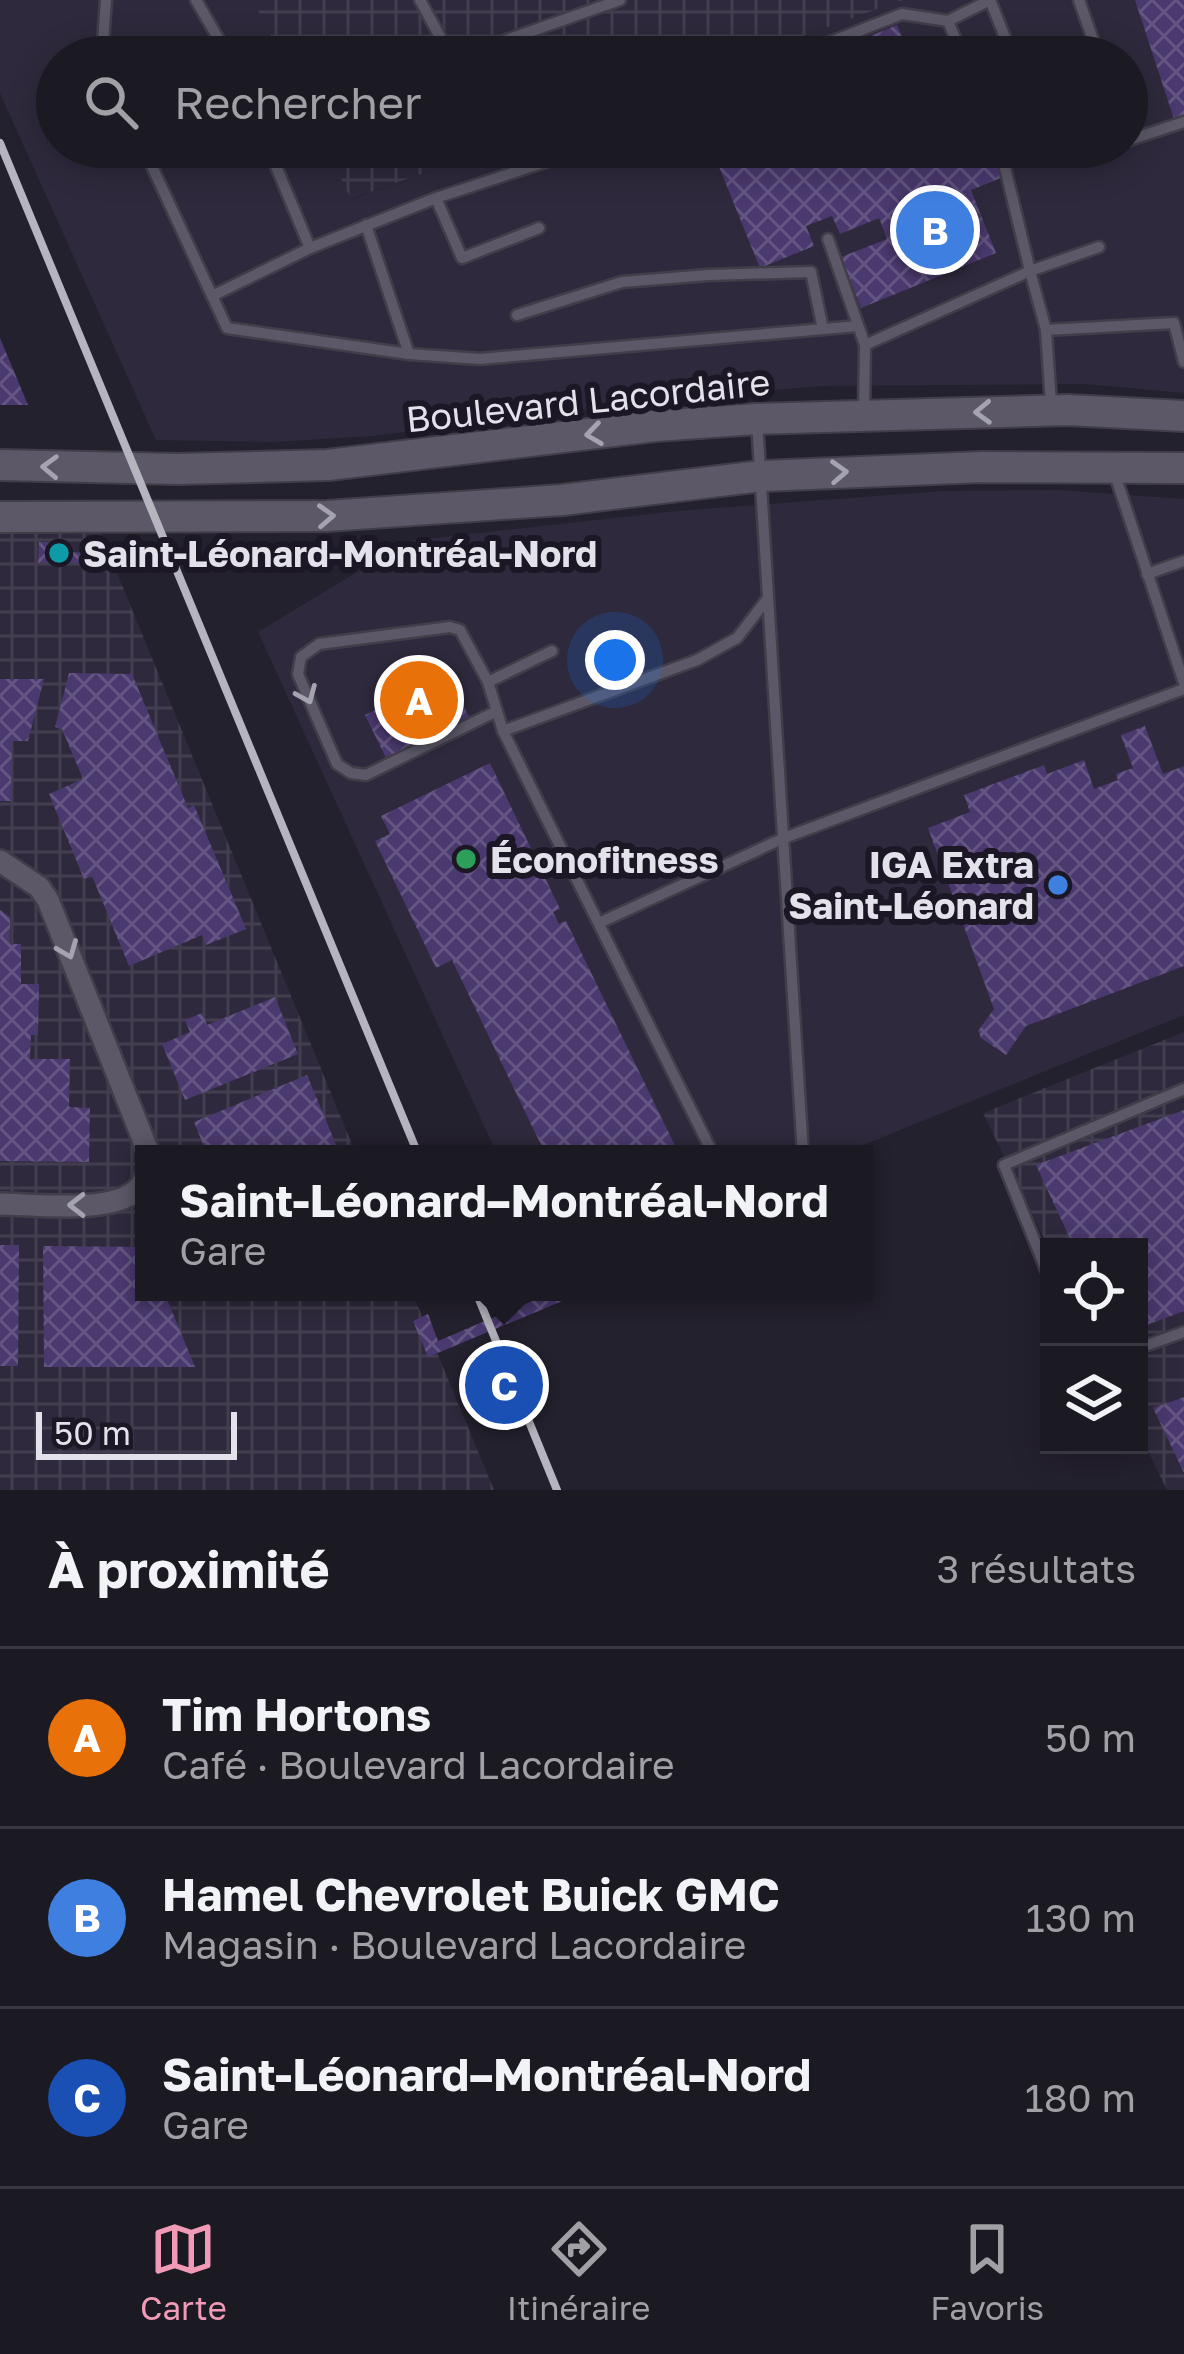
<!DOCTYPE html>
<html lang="fr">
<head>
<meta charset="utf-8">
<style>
	:root { --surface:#1b1922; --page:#24222a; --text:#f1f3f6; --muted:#a0a0a5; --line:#393840; --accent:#f09ab7 }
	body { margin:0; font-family:"Golos Text",sans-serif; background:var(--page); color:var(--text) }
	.controls { position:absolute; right:36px; bottom:36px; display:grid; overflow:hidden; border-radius:0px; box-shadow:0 6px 30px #0003 }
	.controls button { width:108px; height:108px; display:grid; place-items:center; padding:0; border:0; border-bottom:3px solid var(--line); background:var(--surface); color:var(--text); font:60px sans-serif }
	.scale { position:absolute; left:36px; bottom:30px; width:201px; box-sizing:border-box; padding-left:12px; border:6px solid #e3e1ea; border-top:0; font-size:33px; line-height:42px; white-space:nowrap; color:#e3e1ea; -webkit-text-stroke:9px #1b1724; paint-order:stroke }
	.you { position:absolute; left:615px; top:660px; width:42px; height:42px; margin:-30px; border:9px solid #fff; border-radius:50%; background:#1a73e8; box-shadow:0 0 0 18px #1a73e833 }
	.badge { display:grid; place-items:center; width:78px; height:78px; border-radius:50%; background:var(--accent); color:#fff; font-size:39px; font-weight:700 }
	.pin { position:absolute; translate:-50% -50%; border:6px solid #fff; box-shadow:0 3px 12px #0006 }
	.popup { position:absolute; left:135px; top:1145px; width:738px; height:156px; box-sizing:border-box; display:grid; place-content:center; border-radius:0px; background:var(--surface); filter:drop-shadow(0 3px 9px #0005); font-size:39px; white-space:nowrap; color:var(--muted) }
	.popup b { font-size:45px; color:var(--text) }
	.popup::after { content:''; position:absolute; left:50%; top:100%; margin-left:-24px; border:24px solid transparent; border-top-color:var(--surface) }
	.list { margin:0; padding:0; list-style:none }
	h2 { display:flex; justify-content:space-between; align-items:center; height:156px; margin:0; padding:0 48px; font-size:51px }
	h2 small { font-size:39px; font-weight:400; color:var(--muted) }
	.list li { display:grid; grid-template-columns:78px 1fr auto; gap:36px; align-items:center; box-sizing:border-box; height:180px; padding:0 48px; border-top:3px solid var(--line) }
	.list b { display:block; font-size:45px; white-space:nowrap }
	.list p { margin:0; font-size:39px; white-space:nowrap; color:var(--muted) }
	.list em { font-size:39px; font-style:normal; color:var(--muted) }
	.icon { flex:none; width:66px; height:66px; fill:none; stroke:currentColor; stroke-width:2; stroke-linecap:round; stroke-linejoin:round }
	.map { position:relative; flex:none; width:1184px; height:1490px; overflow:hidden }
	.search { position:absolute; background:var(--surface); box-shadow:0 6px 30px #0003; left:36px; right:36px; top:36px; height:132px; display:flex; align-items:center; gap:30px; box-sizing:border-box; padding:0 42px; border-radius:66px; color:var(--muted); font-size:45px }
	.sheet { height:696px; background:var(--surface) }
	nav { display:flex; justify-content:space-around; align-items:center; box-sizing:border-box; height:168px; border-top:3px solid var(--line); background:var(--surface); font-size:33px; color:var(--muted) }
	nav a { display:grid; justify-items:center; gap:6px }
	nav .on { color:var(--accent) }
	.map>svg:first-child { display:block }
	.built { fill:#2e293c }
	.industrial { fill:url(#industrial-grid) }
	.building { fill:url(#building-cross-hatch) }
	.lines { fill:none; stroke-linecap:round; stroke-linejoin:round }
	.lane-casing { stroke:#413e49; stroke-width:15 }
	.street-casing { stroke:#413e49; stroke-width:26 }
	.secondary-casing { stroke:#413e49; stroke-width:34 }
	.lane { stroke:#5c5868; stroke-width:10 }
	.street { stroke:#5c5868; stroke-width:21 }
	.secondary { stroke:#5c5868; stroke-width:30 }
	.rail { stroke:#b6b4be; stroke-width:8 }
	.oneway { stroke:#a6a3b0 }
	.culture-dot { fill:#0f9aa8; stroke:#1b1724; stroke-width:4.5 }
	.leisure-dot { fill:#2e9e5b; stroke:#1b1724; stroke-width:4.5 }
	.shop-dot { fill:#3f7fe0; stroke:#1b1724; stroke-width:4.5 }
	.labels { text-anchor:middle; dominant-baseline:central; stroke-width:12; stroke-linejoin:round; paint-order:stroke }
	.street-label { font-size:36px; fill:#e3e1ea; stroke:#1b1724 }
	.poi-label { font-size:36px; font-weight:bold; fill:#e3e1ea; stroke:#1b1724; text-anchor:start }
</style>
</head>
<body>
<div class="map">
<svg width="1184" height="1490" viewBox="0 0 1184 1490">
	<defs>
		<pattern id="industrial-grid" width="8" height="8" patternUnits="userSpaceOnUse" patternTransform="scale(3)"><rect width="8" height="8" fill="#2e293c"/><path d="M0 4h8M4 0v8" fill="none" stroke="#423e4f"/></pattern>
		<pattern id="building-cross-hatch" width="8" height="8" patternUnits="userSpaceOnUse" patternTransform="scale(3)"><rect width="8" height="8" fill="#4a396e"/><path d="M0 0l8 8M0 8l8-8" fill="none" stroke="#645583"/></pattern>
	</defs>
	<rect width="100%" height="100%" fill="#24212e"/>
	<!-- built -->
	<g class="built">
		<polygon points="0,0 253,0 281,57 57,57 57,147 326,147 352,199 496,147 1127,147 1127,57 746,57 903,0 1184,0 1184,393 1085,384 823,386 676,398 372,436 273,442 156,440 0,93"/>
		<polygon points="1058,490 1184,499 1184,1015 841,1154 497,1154 258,632 408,541 677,511 943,491"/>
	</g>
	<!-- industrial -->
	<g class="industrial">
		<polygon points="253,0 903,0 745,57 281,57"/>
		<polygon points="326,147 496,147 351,199"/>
		<polygon points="0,517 94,517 356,1154 144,1154 144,1292 412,1292 494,1490 0,1490"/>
		<polygon points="1184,1032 1184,1490 1167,1490 1139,1433 1139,1247 1049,1249 983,1113"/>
	</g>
	<!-- building -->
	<g class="building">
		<polygon points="1135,0 1184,0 1184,116 1174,119"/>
		<polygon points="897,25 910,57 819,57"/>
		<polygon points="711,147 995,147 1006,176 971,190 996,253 861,308 841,257 887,239 879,218 840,234 832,216 806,226 814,246 760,268"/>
		<polygon points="0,338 28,405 0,405"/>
		<polygon points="39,542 66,542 66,552 92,553 92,563 38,563"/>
		<polygon points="69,673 132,674 188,808 194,805 246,929 206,945 202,935 129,966 92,876 84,879 49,794 83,779 62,729 55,727"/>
		<polygon points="448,674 469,717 386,758 365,715"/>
		<polygon points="0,679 44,679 28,741 12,741 11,801 0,801"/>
		<polygon points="1145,726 1163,774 1184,766 1184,966 1026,1026 1006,1055 981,1038 978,1031 994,1009 928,828 970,812 964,795 1044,765 1047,774 1084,760 1094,789 1118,780 1116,774 1133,768 1121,735"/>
		<polygon points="490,763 560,909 553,912 559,924 566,921 679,1154 553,1154 550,1148 544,1151 452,960 436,968 375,841 390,834 381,816"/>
		<polygon points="0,910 10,917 10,944 21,944 21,984 39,984 38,1035 31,1035 30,1059 70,1059 69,1107 90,1108 89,1162 0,1161"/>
		<polygon points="275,997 298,1054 185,1100 162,1044 190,1032 185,1020 202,1013 207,1025"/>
		<polygon points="307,1075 340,1154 207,1154 194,1122"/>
		<polygon points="1184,1110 1184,1311 1139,1328 1139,1247 1074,1247 1036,1165"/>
		<polygon points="0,1245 19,1245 18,1366 0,1366"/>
		<polygon points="43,1246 144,1247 144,1292 164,1292 195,1367 44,1367"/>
		<polygon points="553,1292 584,1292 428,1357 413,1321 428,1314 438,1341"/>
		<polygon points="1184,1397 1184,1473 1153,1408"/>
	</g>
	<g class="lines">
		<defs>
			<g id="lane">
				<polyline points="196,0 229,57"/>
				<polyline points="420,0 451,57"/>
				<polyline points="1079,0 1099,57"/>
				<polyline points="948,21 990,0 1013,57"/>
				<polyline points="102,57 106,0"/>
				<polyline points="458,57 620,0"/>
				<polyline points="792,57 902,14 948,21 963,57"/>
				<polyline points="1127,134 1129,140 1184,122"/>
				<polyline points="143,147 227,328 409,354 480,359 858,326"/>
				<polyline points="268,147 310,248 436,198"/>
				<polyline points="366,225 409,354"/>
				<polyline points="539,228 462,258 436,198 591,147"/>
				<polyline points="828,239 865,345"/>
				<polyline points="1099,247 1030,271 1046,330 1174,323 1184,362"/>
				<polyline points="212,296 310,248"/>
				<polyline points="517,315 622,282 708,275 811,272 823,329"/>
				<polyline points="1046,330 1051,404"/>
				<polyline points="864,413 865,345 1030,271 1000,147"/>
				<polyline points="757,422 803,1154"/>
				<polyline points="1113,469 1184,683"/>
				<polyline points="1147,574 1184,561"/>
				<polyline points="488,682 552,651"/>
				<polyline points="497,711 366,775 351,773 337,764 298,674 301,657 319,644 450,627 460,630 488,682 503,731 713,1154"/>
				<polyline points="503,731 697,660 737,638 768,598"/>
				<polyline points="599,923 784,838 1184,689"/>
				<polyline points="1049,1277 1004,1165 1184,1089"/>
				<polyline points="1139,1348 1184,1332"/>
			</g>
			<g id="street">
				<polyline points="0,861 39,887 48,900 149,1154"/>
				<path d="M0,1204C35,1204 129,1217 144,1180"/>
			</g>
			<g id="secondary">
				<polyline points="0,465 177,469 328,465 655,426 757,419 1068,410 1184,416"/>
				<polyline points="0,517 327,516 562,500 761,476 982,467 1184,468"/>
			</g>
		</defs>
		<!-- lane casing -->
		<use href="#lane" class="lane-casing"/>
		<!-- street casing -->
		<use href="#street" class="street-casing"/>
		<!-- secondary casing -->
		<use href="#secondary" class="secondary-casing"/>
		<!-- lane -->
		<use href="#lane" class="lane"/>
		<!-- street -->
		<use href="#street" class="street"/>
		<!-- secondary -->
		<use href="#secondary" class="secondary"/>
		<!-- rail -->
		<g class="rail">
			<polyline points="0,143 418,1154"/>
			<polyline points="476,1292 557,1490"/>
		</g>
	</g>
	<!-- one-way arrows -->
	<defs><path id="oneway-chevron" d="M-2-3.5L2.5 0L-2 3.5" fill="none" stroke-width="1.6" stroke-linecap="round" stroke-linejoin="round" transform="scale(3)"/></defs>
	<g class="oneway">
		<use href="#oneway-chevron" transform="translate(983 412) rotate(178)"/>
		<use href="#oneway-chevron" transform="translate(594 434) rotate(172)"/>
		<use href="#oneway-chevron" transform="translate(50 467) rotate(-178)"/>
		<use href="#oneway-chevron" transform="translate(839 472) rotate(-3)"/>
		<use href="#oneway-chevron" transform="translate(326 516) rotate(-3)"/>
		<use href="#oneway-chevron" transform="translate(307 695) rotate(67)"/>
		<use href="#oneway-chevron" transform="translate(68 950) rotate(68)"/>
		<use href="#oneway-chevron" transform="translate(77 1205) rotate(-180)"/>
	</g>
	<!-- markers -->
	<circle class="culture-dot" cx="59" cy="553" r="12"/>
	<circle class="leisure-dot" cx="466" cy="859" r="12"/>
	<circle class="shop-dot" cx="1058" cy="885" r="12"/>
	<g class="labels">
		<!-- street labels -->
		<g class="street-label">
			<text transform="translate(588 400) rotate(-6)">Boulevard Lacordaire</text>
		</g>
		<!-- poi labels -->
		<g class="poi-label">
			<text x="83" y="553">Saint-Léonard-Montréal-Nord</text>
			<text x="490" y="859">Éconofitness</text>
			<text x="1034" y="864" text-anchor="end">IGA Extra<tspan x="1034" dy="41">Saint-Léonard</tspan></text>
		</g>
	</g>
</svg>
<div class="controls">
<button><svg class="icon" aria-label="locate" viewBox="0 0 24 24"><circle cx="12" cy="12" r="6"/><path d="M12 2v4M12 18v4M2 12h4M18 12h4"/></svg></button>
<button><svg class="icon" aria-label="layers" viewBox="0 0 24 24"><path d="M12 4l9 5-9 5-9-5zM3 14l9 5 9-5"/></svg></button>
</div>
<div class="scale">50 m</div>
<div class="you"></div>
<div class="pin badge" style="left:419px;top:700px;background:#e8710a">A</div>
<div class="pin badge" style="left:935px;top:230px;background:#3f7fe0">B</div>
<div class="pin badge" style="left:504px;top:1385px;background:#1a4fb4">C</div>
<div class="popup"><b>Saint-Léonard–Montréal-Nord</b>Gare</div>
<div class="search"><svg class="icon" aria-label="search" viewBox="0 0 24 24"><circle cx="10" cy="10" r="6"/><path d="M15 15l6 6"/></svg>Rechercher</div>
</div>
<section class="sheet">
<h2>À proximité<small>3 résultats</small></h2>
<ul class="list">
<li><span class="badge" style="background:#e8710a">A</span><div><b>Tim Hortons</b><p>Café · Boulevard Lacordaire</p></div><em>50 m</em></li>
<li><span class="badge" style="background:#3f7fe0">B</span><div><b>Hamel Chevrolet Buick GMC</b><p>Magasin · Boulevard Lacordaire</p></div><em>130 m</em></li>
<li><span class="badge" style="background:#1a4fb4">C</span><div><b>Saint-Léonard–Montréal-Nord</b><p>Gare</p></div><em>180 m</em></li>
</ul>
</section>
<nav>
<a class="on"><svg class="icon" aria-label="map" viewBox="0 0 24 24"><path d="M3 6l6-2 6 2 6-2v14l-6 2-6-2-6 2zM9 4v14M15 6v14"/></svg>Carte</a>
<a><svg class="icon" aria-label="directions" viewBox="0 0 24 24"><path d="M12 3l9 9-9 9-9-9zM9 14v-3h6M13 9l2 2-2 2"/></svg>Itinéraire</a>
<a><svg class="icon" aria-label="saved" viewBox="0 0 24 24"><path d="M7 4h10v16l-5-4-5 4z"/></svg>Favoris</a>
</nav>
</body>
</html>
